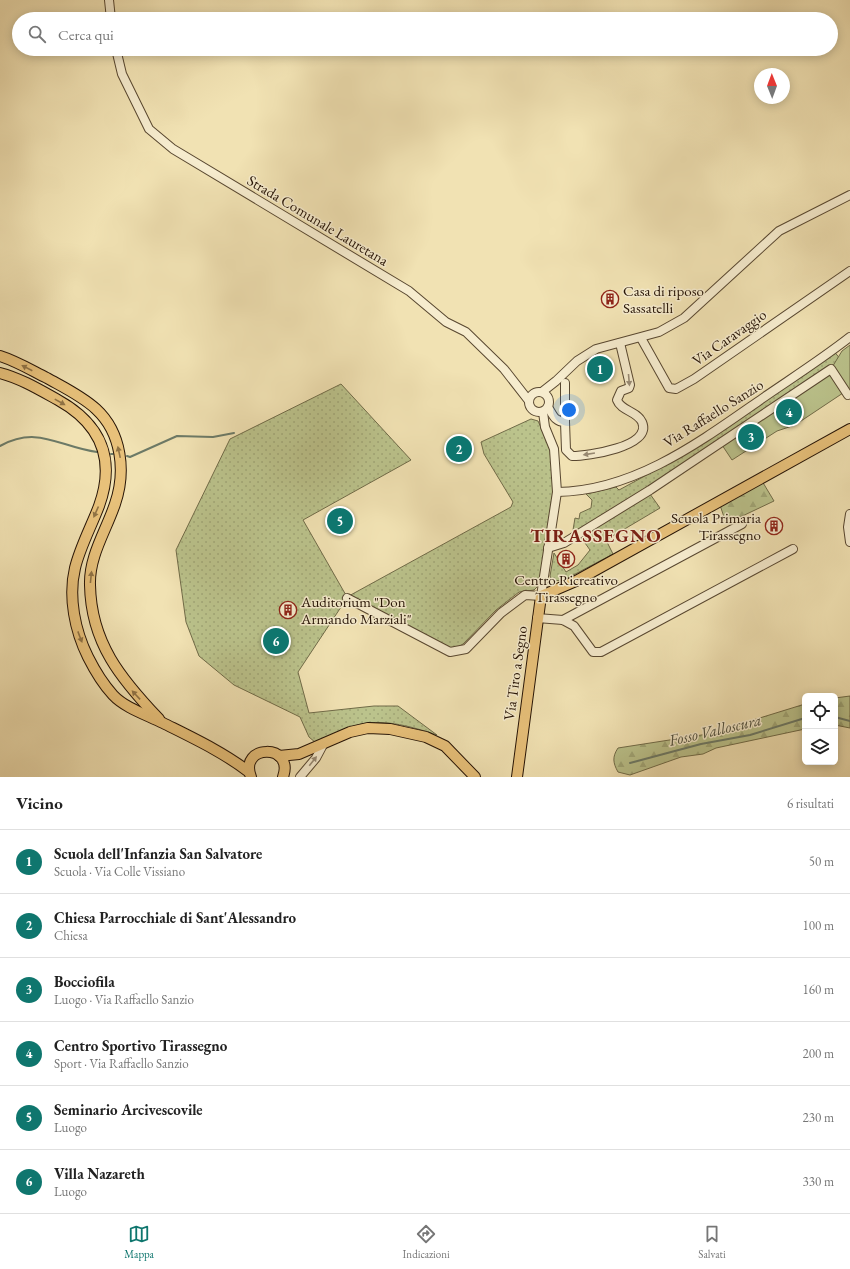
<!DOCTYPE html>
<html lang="it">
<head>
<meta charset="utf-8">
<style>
	:root { --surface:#fff; --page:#f6f6f6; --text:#222; --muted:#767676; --line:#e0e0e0; --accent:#0f766e }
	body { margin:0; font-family:"EB Garamond",serif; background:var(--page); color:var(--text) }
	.controls { position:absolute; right:12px; bottom:12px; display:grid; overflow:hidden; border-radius:6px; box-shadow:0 2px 10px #0003 }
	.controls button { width:36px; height:36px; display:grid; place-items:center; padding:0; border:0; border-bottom:1px solid var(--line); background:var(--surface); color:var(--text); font:20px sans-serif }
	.compass { position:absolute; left:754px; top:68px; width:36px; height:36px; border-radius:50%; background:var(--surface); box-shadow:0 2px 10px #0003; rotate:359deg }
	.you { position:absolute; left:569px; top:410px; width:14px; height:14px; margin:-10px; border:3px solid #fff; border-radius:50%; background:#1a73e8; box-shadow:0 0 0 6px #1a73e833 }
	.badge { display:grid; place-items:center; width:26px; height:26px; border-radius:50%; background:var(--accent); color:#fff; font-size:13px; font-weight:700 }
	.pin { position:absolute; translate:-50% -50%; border:2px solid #fff; box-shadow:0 1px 4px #0006 }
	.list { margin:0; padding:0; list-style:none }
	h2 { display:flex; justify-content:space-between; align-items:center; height:52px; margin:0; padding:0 16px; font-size:17px }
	h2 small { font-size:13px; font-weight:400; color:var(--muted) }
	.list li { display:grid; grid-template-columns:26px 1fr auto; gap:12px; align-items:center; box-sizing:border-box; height:64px; padding:0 16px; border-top:1px solid var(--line) }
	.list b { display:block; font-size:15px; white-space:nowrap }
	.list p { margin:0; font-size:13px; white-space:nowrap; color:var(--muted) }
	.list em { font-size:13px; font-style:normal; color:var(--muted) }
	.icon { flex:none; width:22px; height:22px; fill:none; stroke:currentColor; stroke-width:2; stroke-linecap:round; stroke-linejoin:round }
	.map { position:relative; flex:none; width:850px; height:777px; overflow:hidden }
	.search { position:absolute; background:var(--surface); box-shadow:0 2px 10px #0003; left:12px; right:12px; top:12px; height:44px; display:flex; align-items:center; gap:10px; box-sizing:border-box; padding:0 14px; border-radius:22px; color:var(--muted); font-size:15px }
	.sheet { height:436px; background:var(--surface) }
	nav { display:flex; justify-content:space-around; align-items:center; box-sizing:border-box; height:56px; border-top:1px solid var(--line); background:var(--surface); font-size:11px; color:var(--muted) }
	nav a { display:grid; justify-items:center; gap:2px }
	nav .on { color:var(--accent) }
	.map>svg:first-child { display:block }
	.grass { fill:url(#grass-dots); stroke:#706b48 }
	.forest { fill:url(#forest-firs); stroke:#706b48 }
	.garden { fill:#bbc38c; stroke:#706b48 }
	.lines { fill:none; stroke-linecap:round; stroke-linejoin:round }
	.stream { stroke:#6c7a67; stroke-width:2 }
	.minor-casing { stroke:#584730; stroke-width:10 }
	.major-casing { stroke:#251305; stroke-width:12 }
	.minor { stroke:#f6ecce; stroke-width:8 }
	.major { stroke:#e8c17a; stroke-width:10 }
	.oneway { fill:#907345 }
	.oneway2 { fill:#988a74 }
	.labels { text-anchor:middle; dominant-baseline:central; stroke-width:3; stroke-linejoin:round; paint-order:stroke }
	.street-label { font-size:15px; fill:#251305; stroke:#f6ecce }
	.poi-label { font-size:15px; fill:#251305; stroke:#f6ecce; text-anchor:start }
	.water-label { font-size:16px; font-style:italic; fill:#4e4f3e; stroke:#f6ecce }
	.district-label { font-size:19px; font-weight:bold; letter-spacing:1px; fill:#7a1f14; stroke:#f6ecce }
</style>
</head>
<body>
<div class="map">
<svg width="850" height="777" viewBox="0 0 850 777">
	<defs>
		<pattern id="grass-dots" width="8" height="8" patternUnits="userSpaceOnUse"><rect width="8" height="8" fill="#bbc38c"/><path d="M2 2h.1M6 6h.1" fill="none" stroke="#a1a777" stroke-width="1.8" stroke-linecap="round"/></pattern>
		<pattern id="forest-firs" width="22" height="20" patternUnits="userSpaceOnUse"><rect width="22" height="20" fill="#bbc38c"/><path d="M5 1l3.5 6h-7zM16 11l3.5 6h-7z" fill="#a1a777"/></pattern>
	</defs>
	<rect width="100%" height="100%" fill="#f1e2b3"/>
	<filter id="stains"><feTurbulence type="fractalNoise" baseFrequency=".005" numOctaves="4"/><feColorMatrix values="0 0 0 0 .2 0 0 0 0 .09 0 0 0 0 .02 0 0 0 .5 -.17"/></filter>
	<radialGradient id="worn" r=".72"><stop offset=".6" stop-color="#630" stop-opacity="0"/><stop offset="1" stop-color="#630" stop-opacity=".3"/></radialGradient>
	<!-- grass -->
	<g class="grass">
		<polygon points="833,350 841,360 831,369 714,448 647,487 609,514 572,536 575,518 579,519 580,513 591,508 592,500 586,494 616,487 619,490 691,451"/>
		<path d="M341,384L411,460L303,520L347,597L511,507L513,502L484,454L481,442L531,419L538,421L551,449L553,464V492L539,585L534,590L519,592L496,610L463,644L450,652L347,598L298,672L309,713L374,706H398L437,735C413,727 386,719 361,724C346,728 330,737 316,743L309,737L300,717L234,685L199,656L186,622L176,550L230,439Z"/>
		<polygon points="650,494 660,508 606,540 613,554 562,581 552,580 550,576 554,553 566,572 578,565 590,550 580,536"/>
	</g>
	<!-- forest -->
	<g class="forest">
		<polygon points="762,481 774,501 734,520 728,516 724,517 720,505"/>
		<polygon points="850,696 850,728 835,725 835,698"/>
		<path d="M805,704V729L716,748L703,754L681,757L630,775L618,772C613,763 612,757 618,748L708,734Z"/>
	</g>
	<!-- garden -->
	<polygon class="garden" points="850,345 850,392 846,391 795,425 777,431 732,460 720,442 831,369 842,351"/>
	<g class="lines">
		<!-- stream -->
		<g class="stream">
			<path d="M0,446C38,425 59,447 97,452"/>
			<polyline points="111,454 113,454"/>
			<polyline points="127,456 130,457 177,436 213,437 234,433"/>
			<polyline points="835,717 850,721"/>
			<polyline points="630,763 701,744 750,735 805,718"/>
		</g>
		<defs>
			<g id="minor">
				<polyline points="109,0 111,19"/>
				<polyline points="116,49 122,74 149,129 173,149 409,291 446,322 466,332 504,369 529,401"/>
				<polyline points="641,338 669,388 676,389 694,379 850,271"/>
				<circle cx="539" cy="402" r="10"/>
				<polyline points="542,392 556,381 577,361 596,349 659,332 684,318 779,231 850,195"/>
				<path d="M548,407C553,415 555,422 565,422L566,450L572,456C587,456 653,447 642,422C637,411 621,411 617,400L621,391L629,388L630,385L620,343"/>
				<polyline points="565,422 565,383"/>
				<path d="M557,492C635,491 701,441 763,398C792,378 822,359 850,337"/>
				<polyline points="850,514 848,527 850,542"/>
				<polyline points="548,548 564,543 650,490 831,369 848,395"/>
				<polyline points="347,598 450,652 466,649 501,613 525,595 541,596 557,492 554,449 545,427 543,412"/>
				<polyline points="537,618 563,620 574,626 593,652 601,652 793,549"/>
				<polyline points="563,620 742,524"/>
				<polyline points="300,777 316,758 324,743"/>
			</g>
			<g id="major">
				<path d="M0,356C16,361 31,370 47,378C63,387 82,396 96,409C122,433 126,472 115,504C106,531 89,556 90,585C91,643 121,679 159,719"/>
				<path d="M0,373C20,378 40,390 58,400C101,424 116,459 99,506C91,527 80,547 75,568C68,597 75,631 88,657C94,669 103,684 113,695C125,708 147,715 163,723C193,738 223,752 249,772"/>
				<polyline points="279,756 299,754 350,732 368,728 390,729 426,737 445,746 475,777"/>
				<path d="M251,777C238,744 295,743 283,777"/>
				<polyline points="517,777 541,596 576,581 603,566 850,429"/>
			</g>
		</defs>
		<!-- minor casing -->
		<use href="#minor" class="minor-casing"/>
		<!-- major casing -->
		<use href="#major" class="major-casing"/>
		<!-- minor -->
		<use href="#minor" class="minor"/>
		<!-- major -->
		<use href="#major" class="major"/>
	</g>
	<!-- one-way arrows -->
	<defs><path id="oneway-solid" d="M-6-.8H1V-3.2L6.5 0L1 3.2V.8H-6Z"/></defs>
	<g class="oneway">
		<use href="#oneway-solid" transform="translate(27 368) rotate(-153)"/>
		<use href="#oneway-solid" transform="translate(60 402) rotate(29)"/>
		<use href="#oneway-solid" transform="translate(119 452) rotate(-102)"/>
		<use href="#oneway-solid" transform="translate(96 512) rotate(114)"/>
		<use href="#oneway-solid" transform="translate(91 577) rotate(-84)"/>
		<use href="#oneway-solid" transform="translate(80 637) rotate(69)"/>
		<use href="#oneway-solid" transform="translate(136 695) rotate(-133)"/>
	</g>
	<g class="oneway2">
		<use href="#oneway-solid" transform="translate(629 380) rotate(85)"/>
		<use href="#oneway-solid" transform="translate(589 454) rotate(171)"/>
		<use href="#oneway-solid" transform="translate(313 761) rotate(-52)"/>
	</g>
	<!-- icons -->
	<defs>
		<symbol id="building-ring" viewBox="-11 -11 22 22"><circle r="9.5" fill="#f6ecce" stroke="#8f2418" stroke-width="1.5"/><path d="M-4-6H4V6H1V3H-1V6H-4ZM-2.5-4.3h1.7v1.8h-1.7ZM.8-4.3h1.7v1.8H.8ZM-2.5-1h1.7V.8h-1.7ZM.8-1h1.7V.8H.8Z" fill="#8f2418"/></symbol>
	</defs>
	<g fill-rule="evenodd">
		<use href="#building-ring" x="600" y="289" width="20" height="20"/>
		<use href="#building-ring" x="764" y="516" width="20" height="20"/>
		<use href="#building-ring" x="556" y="549" width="20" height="20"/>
		<use href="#building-ring" x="278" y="600" width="20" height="20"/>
	</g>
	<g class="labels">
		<!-- street labels -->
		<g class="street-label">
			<text transform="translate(318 220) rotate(31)">Strada Comunale Lauretana</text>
			<text transform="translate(729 337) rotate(-35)">Via Caravaggio</text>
			<text transform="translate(713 413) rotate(-32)">Via Raffaello Sanzio</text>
			<text transform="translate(515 673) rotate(-82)">Via Tiro a Segno</text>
		</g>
		<!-- poi labels -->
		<g class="poi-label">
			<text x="623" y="290">Casa di riposo<tspan x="623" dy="17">Sassatelli</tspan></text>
			<text x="761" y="517" text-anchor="end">Scuola Primaria<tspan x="761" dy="17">Tirassegno</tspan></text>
			<text x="566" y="579" text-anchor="middle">Centro Ricreativo<tspan x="566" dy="17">Tirassegno</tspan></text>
			<text x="301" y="601">Auditorium "Don<tspan x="301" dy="17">Armando Marziali"</tspan></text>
		</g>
		<!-- water labels -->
		<g class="water-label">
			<text transform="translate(715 730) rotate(-13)">Fosso Valloscura</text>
		</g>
		<!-- district labels -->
		<g class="district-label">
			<text x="596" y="535">TIRASSEGNO</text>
		</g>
	</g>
	<rect width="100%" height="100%" filter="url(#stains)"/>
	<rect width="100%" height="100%" fill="url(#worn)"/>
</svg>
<div class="controls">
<button><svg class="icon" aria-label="locate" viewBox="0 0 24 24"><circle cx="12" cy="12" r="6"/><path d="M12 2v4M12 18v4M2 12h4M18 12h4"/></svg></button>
<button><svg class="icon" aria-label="layers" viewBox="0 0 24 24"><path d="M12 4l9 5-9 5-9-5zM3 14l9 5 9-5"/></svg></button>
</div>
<svg class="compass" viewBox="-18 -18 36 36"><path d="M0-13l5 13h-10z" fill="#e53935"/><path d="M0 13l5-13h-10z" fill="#767676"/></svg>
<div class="you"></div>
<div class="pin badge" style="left:600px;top:369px">1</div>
<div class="pin badge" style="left:459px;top:449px">2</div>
<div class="pin badge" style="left:751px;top:437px">3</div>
<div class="pin badge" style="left:789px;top:412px">4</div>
<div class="pin badge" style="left:340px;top:521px">5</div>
<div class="pin badge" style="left:276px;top:641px">6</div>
<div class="search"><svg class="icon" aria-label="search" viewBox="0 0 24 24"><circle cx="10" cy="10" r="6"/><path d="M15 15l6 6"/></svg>Cerca qui</div>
</div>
<section class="sheet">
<h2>Vicino<small>6 risultati</small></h2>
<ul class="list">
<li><span class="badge">1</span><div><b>Scuola dell'Infanzia San Salvatore</b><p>Scuola · Via Colle Vissiano</p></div><em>50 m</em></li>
<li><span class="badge">2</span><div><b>Chiesa Parrocchiale di Sant'Alessandro</b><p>Chiesa</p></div><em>100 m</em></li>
<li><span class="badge">3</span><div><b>Bocciofila</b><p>Luogo · Via Raffaello Sanzio</p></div><em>160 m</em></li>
<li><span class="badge">4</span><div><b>Centro Sportivo Tirassegno</b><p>Sport · Via Raffaello Sanzio</p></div><em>200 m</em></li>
<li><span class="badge">5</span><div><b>Seminario Arcivescovile</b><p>Luogo</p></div><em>230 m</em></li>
<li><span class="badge">6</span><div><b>Villa Nazareth</b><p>Luogo</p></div><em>330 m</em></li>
</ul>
</section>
<nav>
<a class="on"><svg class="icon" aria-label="map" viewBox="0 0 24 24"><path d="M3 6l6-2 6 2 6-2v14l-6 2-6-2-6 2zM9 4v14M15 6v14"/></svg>Mappa</a>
<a><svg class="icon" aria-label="directions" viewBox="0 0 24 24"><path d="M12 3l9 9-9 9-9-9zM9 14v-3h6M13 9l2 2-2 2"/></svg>Indicazioni</a>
<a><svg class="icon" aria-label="saved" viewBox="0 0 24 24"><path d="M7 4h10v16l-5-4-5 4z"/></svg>Salvati</a>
</nav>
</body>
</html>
